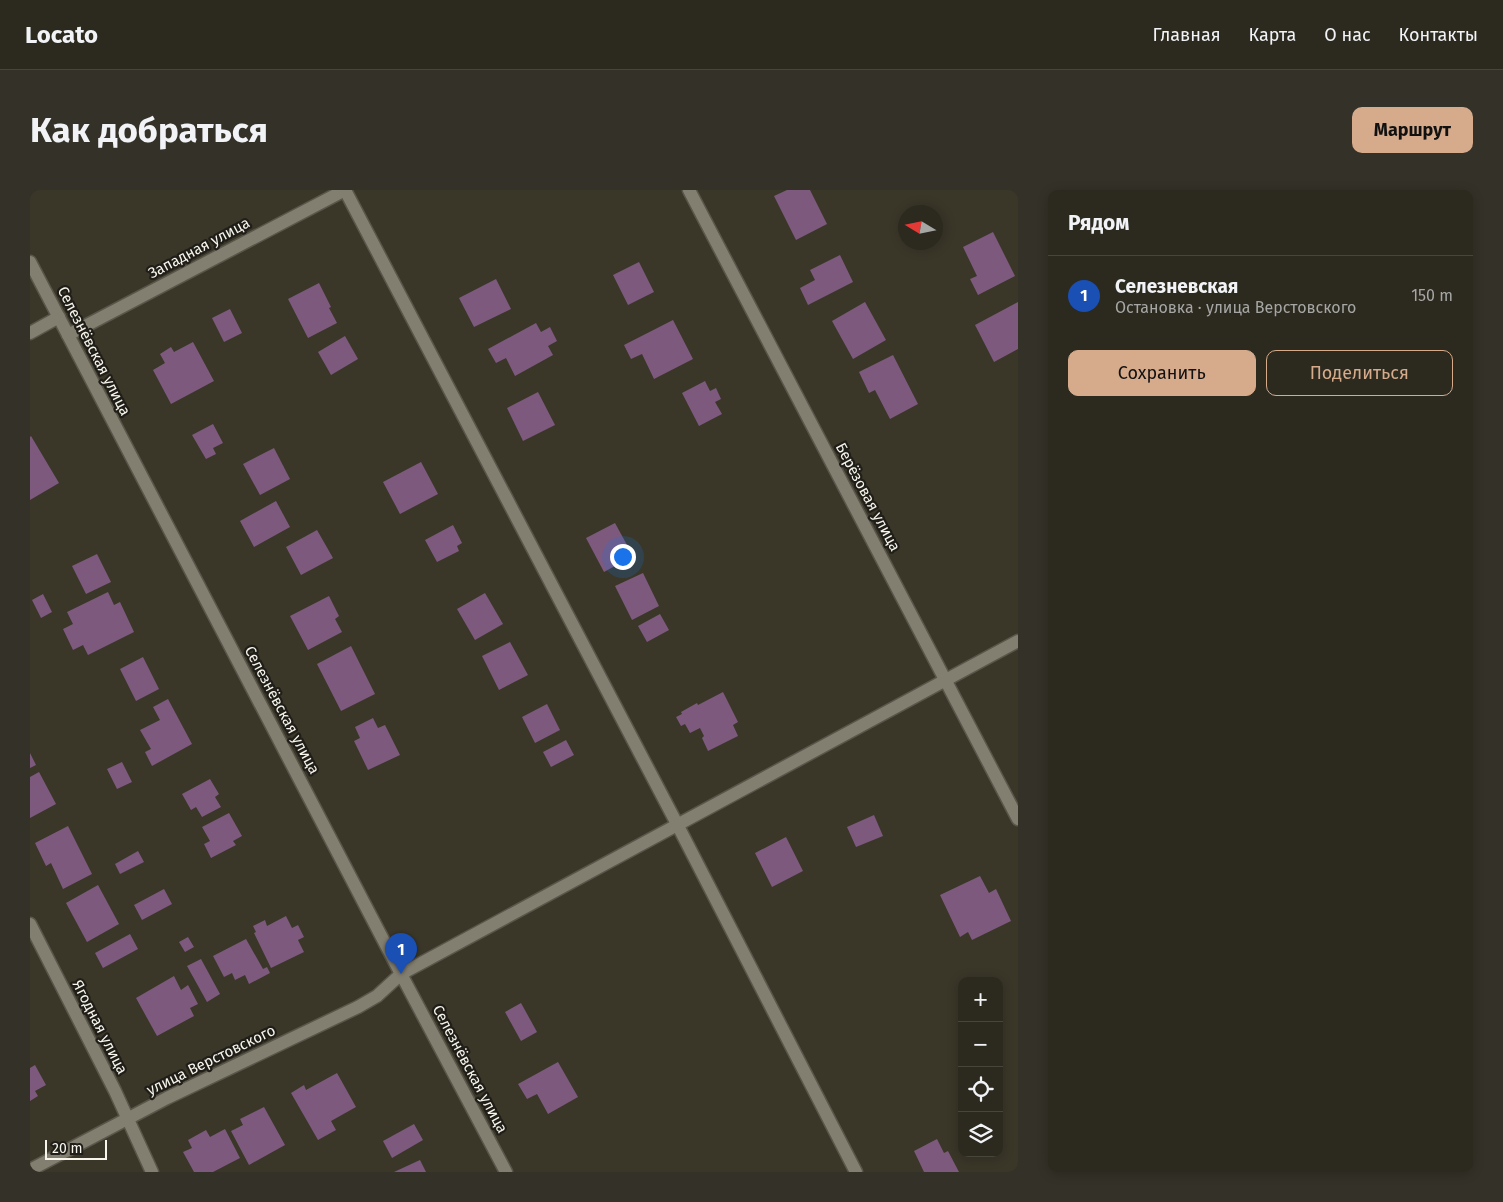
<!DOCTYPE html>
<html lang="ru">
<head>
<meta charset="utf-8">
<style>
	:root { --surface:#2c291f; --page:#343128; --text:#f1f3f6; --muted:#a6a6a4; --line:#48453d; --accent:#d6ab8b }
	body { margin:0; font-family:"Fira Sans",sans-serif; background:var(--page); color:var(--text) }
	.controls { position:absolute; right:15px; bottom:15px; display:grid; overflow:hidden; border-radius:10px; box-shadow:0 2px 12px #0003 }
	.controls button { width:45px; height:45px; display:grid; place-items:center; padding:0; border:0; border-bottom:1px solid var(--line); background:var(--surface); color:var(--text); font:25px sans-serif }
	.compass { position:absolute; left:868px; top:15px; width:45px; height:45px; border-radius:50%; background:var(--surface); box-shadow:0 2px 12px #0003; rotate:280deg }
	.scale { position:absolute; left:15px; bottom:12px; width:62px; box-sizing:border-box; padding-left:5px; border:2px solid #f7f5ec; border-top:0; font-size:14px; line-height:18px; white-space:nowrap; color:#f7f5ec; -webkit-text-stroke:4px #201e18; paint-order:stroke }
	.you { position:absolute; left:592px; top:366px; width:18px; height:18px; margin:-12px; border:4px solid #fff; border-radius:50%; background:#1a73e8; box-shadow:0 0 0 8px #1a73e833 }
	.badge { display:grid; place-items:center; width:32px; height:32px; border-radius:50%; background:var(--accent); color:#fff; font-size:16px; font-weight:700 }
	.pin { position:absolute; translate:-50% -41px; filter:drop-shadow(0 1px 2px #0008) }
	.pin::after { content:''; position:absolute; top:26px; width:18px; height:15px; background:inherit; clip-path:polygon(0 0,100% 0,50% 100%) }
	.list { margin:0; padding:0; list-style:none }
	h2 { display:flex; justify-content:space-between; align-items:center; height:65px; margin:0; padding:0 20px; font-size:21px }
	h2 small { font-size:16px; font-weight:400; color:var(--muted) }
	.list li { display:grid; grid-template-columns:32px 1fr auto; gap:15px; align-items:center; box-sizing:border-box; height:80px; padding:0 20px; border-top:1px solid var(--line) }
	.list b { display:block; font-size:19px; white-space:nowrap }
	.list p { margin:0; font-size:16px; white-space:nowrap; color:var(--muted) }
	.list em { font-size:16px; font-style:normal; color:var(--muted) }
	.actions { display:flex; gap:10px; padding:15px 20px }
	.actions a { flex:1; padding:11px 0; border:1px solid var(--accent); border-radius:10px; text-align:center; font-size:18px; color:var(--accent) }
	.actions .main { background:var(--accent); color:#111 }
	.icon { flex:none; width:28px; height:28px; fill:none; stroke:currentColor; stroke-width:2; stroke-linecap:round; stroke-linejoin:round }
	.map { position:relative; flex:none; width:988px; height:982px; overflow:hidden; border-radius:10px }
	header { display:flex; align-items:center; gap:30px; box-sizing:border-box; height:70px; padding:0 25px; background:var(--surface); border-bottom:1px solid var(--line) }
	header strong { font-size:24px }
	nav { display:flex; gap:28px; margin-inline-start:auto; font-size:18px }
	.intro { display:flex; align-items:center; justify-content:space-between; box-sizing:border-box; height:120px; padding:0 30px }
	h1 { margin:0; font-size:35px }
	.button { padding:12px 22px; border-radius:10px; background:var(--accent); color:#111; font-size:18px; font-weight:700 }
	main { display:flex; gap:30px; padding:0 30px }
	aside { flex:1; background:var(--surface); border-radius:10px; box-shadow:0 2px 12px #0003 }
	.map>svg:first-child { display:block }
	.building { fill:#7d597e }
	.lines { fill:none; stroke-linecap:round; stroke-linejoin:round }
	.street-casing { stroke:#59564a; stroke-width:15 }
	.secondary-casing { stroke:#59564a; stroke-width:15 }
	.street { stroke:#837f70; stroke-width:12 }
	.secondary { stroke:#837f70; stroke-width:12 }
	.labels { text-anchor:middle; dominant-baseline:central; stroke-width:4.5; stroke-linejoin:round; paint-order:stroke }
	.street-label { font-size:15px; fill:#f7f5ec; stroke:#201e18 }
</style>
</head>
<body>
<header>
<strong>Locato</strong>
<nav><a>Главная</a><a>Карта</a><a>О нас</a><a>Контакты</a></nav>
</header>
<div class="intro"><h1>Как добраться</h1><a class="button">Маршрут</a></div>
<main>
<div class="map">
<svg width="988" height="982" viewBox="0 0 988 982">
	<rect width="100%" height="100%" fill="#3a3729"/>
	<!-- building -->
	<g class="building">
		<polygon points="757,0 780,0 797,34 766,50 744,6"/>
		<polygon points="963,42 985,86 948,105 940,89 947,86 933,57"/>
		<polygon points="810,65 823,92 778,115 770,98 785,90 780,80"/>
		<polygon points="609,72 624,102 598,115 583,85"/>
		<polygon points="466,89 481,119 444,137 429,108"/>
		<polygon points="289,93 301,117 299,118 307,133 278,148 258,109"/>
		<polygon points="835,112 856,150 823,169 802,131"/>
		<polygon points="988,112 988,159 964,172 945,135"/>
		<polygon points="200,119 212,143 194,152 182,128"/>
		<polygon points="643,130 663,169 624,189 612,164 601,169 594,155"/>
		<polygon points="506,133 511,142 520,137 527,151 518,156 523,165 485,186 476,168 466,173 458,159"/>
		<polygon points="315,146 328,169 301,185 288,162"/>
		<polygon points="163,152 184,191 141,214 123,180 135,173 130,164 141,157 144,162"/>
		<polygon points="863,165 888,214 860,229 845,200 839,203 829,182"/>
		<polygon points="675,191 680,201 686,198 691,209 685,212 692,224 669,236 652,203"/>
		<polygon points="508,202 525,235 493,251 477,218"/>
		<polygon points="183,234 193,253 183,258 186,264 176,269 162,245"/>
		<polygon points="1,246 29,293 0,310 0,247"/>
		<polygon points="244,258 260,289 230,305 213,274"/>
		<polygon points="391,272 408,304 370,324 353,292"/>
		<polygon points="246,311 260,337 224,357 210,331"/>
		<polygon points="585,333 603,366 574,382 556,348"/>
		<polygon points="423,335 432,353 427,356 429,361 407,372 395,350"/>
		<polygon points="287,340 303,368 271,385 256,357"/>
		<polygon points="67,364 81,392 56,404 42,376"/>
		<polygon points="613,383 629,416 602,430 585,396"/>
		<polygon points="78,402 84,415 90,412 104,442 58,465 53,455 43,460 33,439 43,434 37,422"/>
		<polygon points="455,403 473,434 445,450 427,419"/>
		<polygon points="13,404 22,422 11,428 2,410"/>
		<polygon points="299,406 309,426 305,429 312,442 278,460 260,426"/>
		<polygon points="630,424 639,440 617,452 608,436"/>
		<polygon points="480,452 498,485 469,500 452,466"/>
		<polygon points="321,456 345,504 311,521 287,474"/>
		<polygon points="113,467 129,499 106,511 90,479"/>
		<polygon points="693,502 708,532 703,535 708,546 678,561 672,548 674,546 670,538 660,543 655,534 651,536 646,527 652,524 651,522 667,513 668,515"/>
		<polygon points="138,509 162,554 122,576 115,562 121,559 110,540 130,530 123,517"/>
		<polygon points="517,514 530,540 505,553 492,527"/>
		<polygon points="343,528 348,538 355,535 370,565 338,580 324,551 330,548 325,537"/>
		<polygon points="536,550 544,565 521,577 513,562"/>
		<polygon points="0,563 6,575 0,578"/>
		<polygon points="92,572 102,592 87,599 77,579"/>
		<polygon points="9,582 26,614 0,628 0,587"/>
		<polygon points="180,589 189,604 185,607 191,617 172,627 166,617 161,620 152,604"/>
		<polygon points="199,623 212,646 203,651 206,655 181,668 174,654 180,651 172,637"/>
		<polygon points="844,625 853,646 826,657 817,637"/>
		<polygon points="38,636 62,684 33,699 21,673 16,676 5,653"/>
		<polygon points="756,647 773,681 742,697 725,663"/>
		<polygon points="108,661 114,672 90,684 85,674"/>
		<polygon points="950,686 959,703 966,699 981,731 942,750 938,742 930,747 910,705"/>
		<polygon points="68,695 89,734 57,752 36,713"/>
		<polygon points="134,699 142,714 112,730 104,715"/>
		<polygon points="256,726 262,738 268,735 274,747 268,750 274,762 241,778 224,743 226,742 223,736 235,730 237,736"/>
		<polygon points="100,744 108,759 73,778 65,763"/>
		<polygon points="158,747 164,757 155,762 149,752"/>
		<polygon points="216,749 233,779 237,777 240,783 219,794 215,785 205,790 202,783 194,787 183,766"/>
		<polygon points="171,769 190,804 177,812 157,776"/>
		<polygon points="144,786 151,800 158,795 168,814 160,818 164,826 127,846 106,808"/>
		<polygon points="491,813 507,842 491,851 475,822"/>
		<polygon points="528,872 548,907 518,924 507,904 497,909 488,894"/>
		<polygon points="5,875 16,895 5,901 8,906 0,911 0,878"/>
		<polygon points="307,883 326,917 301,931 306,940 288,950 261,903 274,895 276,900"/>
		<polygon points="234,917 255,955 219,975 201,941 213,935 210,929"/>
		<polygon points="384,934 393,950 362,968 353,951"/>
		<polygon points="195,939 210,968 183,982 164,982 153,962 162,958 158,950 176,940 180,947"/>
		<polygon points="907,949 914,963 918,961 929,982 894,982 884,961"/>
		<polygon points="390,970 396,982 364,982"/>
	</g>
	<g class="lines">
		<defs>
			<g id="street">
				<polyline points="315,0 647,634 826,982"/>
				<polyline points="659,0 988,629"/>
				<polyline points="0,143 29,127"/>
				<polyline points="38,145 315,0"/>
				<polyline points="0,734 85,901 122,982"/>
				<polyline points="476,982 371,784 988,451"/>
			</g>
			<polyline id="secondary" points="0,72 371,784 347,806 328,817 137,908 0,980"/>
		</defs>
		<!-- street casing -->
		<use href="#street" class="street-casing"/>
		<!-- secondary casing -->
		<use href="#secondary" class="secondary-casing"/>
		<!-- street -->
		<use href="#street" class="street"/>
		<!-- secondary -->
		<use href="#secondary" class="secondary"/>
	</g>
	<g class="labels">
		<!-- street labels -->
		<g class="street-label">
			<text transform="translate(169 58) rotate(-28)">Западная улица</text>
			<text transform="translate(64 161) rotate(63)">Селезнёвская улица</text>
			<text transform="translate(838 307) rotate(62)">Берёзовая улица</text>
			<text transform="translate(252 520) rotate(62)">Селезнёвская улица</text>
			<text transform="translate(70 837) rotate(63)">Ягодная улица</text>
			<text transform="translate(181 870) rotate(-26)">улица Верстовского</text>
			<text transform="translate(440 879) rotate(62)">Селезнёвская улица</text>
		</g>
	</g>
</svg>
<div class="controls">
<button>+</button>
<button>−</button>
<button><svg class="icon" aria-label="locate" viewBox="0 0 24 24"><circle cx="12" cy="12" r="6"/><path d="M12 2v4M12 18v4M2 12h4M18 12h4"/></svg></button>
<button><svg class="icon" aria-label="layers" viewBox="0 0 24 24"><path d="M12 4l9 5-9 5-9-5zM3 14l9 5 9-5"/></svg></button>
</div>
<svg class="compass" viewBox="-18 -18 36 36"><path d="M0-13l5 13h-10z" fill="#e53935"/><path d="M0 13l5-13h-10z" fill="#a6a6a4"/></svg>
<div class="scale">20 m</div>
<div class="you"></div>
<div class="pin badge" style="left:371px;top:784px;background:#1a4fb4">1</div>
</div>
<aside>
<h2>Рядом<small></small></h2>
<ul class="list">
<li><span class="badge" style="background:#1a4fb4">1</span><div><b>Селезневская</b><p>Остановка · улица Верстовского</p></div><em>150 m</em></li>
</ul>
<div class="actions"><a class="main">Сохранить</a><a>Поделиться</a></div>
</aside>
</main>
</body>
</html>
